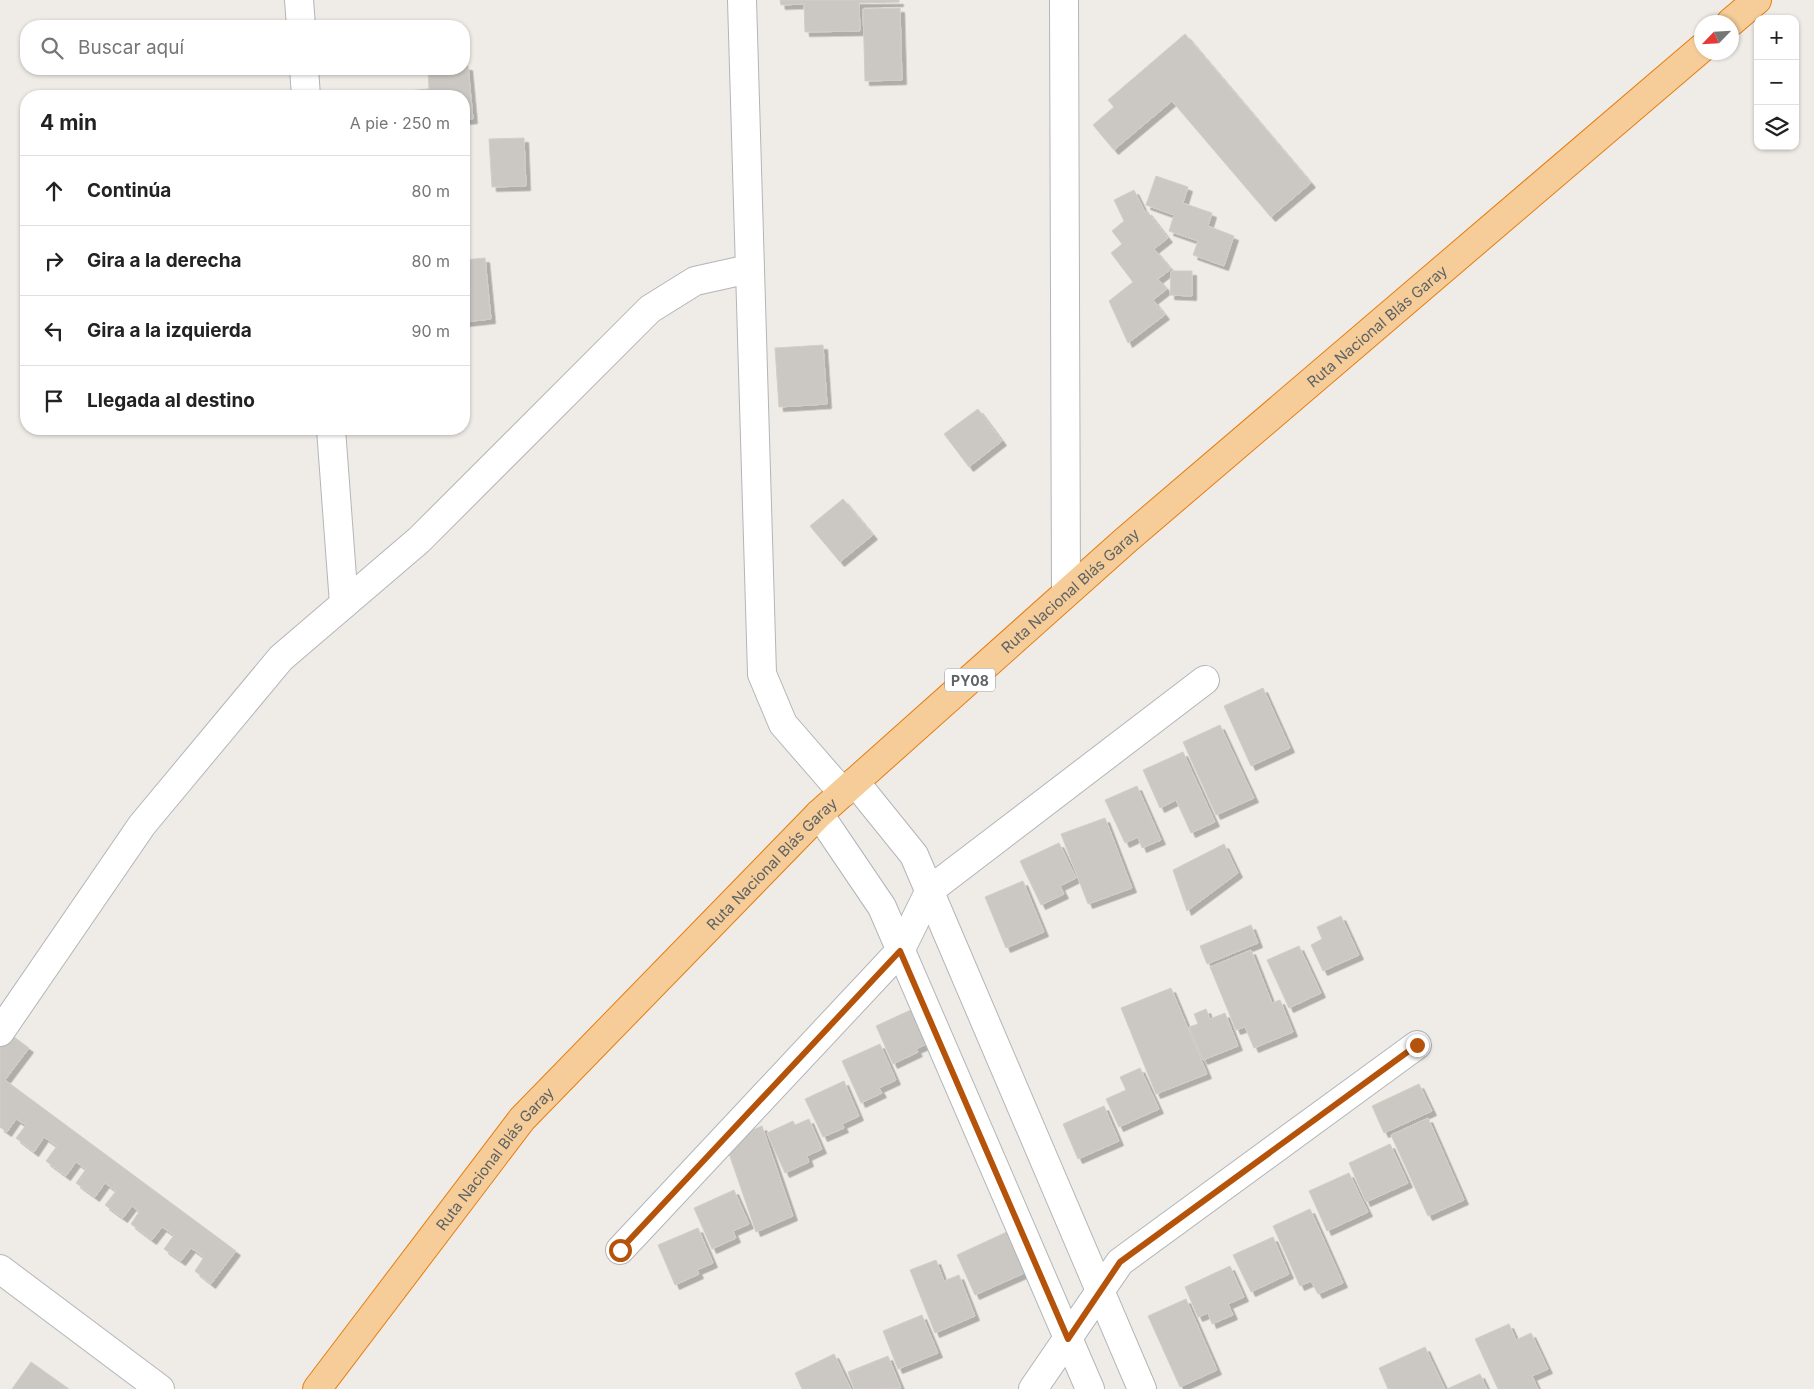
<!DOCTYPE html>
<html lang="es">
<head>
<meta charset="utf-8">
<style>
	:root { --surface:#fff; --page:#f2f2f2; --text:#222; --muted:#767676; --line:#e0e0e0 }
	body { margin:0; font-family:Inter,sans-serif; background:var(--page); color:var(--text) }
	.controls { position:absolute; right:15px; top:15px; display:grid; overflow:hidden; border-radius:10px; box-shadow:0 1px 4px #0004 }
	.controls button { width:45px; height:45px; display:grid; place-items:center; padding:0; border:0; border-bottom:1px solid var(--line); background:var(--surface); color:var(--text); font:25px sans-serif }
	.compass { position:absolute; left:1694px; top:15px; width:45px; height:45px; border-radius:50%; background:var(--surface); box-shadow:0 1px 4px #0004; rotate:245deg }
	.stop { position:absolute; width:15px; height:15px; margin:-11px; border:4px solid #b45309; border-radius:50%; background:#fff }
	.stop.end { background:#b45309; border-color:#fff; box-shadow:0 1px 5px #0008 }
	.list { margin:0; padding:0; list-style:none }
	h2 { display:flex; justify-content:space-between; align-items:center; height:65px; margin:0; padding:0 20px; font-size:21px }
	h2 small { font-size:16px; font-weight:400; color:var(--muted) }
	.list li { display:grid; grid-template-columns:32px 1fr auto; gap:15px; align-items:center; box-sizing:border-box; height:70px; padding:0 20px; border-top:1px solid var(--line) }
	.list b { display:block; font-size:19px; white-space:nowrap }
	.list em { font-size:16px; font-style:normal; color:var(--muted) }
	.icon { flex:none; width:28px; height:28px; fill:none; stroke:currentColor; stroke-width:2; stroke-linecap:round; stroke-linejoin:round }
	.map { position:relative; flex:none; width:1814px; height:1389px; overflow:hidden }
	.search { position:absolute; background:var(--surface); box-shadow:0 1px 4px #0004; left:20px; top:20px; width:450px; height:55px; display:flex; align-items:center; gap:12px; box-sizing:border-box; padding:0 18px; border-radius:20px; color:var(--muted); font-size:19px }
	.panel { position:absolute; background:var(--surface); box-shadow:0 1px 4px #0004; left:20px; top:90px; width:450px; height:345px; border-radius:20px }
	.map>svg:first-child { display:block }
	.building { fill:#cbc7c3; stroke:#d4cdc6; filter:url(#shadow) }
	.lines { fill:none; stroke-linecap:round; stroke-linejoin:round }
	.minor-casing { stroke:#b2b5b8; stroke-width:30 }
	.highway-casing { stroke:#e67d11; stroke-width:30 }
	.minor { stroke:#fff; stroke-width:28 }
	.highway { stroke:#f6cd98; stroke-width:28 }
	.route { stroke:#b45309; stroke-width:6 }
	.labels { text-anchor:middle; dominant-baseline:central; stroke-width:4; stroke-linejoin:round; paint-order:stroke }
	.shield { fill:#fff; stroke:#8e9294; stroke-width:1 }
	.shield-label { font-size:14px; font-weight:bold; fill:#5e6366 }
	.street-label { font-size:15px; fill:#5e6366; stroke:#fff }
</style>
</head>
<body>
<div class="map">
<svg width="1814" height="1389" viewBox="0 0 1814 1389">
	<defs>
		<filter id="shadow"><feDropShadow dx="4.5" dy="4.5" stdDeviation="0" flood-color="#0004"/></filter>
	</defs>
	<rect width="100%" height="100%" fill="#efece7"/>
	<!-- building -->
	<g class="building">
		<polygon points="780,0 899,0 899,2 859,3 860,31 805,32 804,4 781,5"/>
		<polygon points="900,8 902,80 865,81 863,9"/>
		<polygon points="1185,34 1311,183 1271,217 1172,101 1114,150 1093,125 1114,107 1108,100"/>
		<polygon points="464,66 468,66 473,119 464,120 464,96 407,96 406,91 429,89 428,69 464,69"/>
		<polygon points="524,138 526,186 492,187 489,139"/>
		<polygon points="1156,176 1188,187 1183,203 1212,213 1208,226 1234,236 1224,266 1193,255 1198,241 1169,231 1174,215 1146,205"/>
		<polygon points="1134,190 1145,212 1147,211 1168,238 1154,249 1171,269 1158,279 1167,289 1153,300 1165,315 1128,343 1109,301 1133,282 1111,253 1122,244 1112,231 1124,221 1114,200"/>
		<polygon points="485,258 491,319 464,322 464,260"/>
		<polygon points="1171,271 1192,271 1192,296 1170,295"/>
		<polygon points="823,345 827,404 779,407 775,348"/>
		<polygon points="978,409 1002,441 969,467 944,434"/>
		<polygon points="843,499 873,535 840,562 810,526"/>
		<polygon points="1263,688 1290,748 1251,766 1224,706"/>
		<polygon points="1220,725 1254,798 1216,815 1183,742"/>
		<polygon points="1183,752 1215,822 1191,833 1176,800 1160,808 1143,770"/>
		<polygon points="1137,786 1161,840 1142,848 1138,837 1125,843 1105,800"/>
		<polygon points="1105,818 1132,888 1088,904 1061,834"/>
		<polygon points="1059,843 1076,878 1060,886 1064,894 1041,905 1020,861"/>
		<polygon points="1224,844 1238,873 1187,911 1173,870"/>
		<polygon points="1023,881 1044,932 1006,948 985,897"/>
		<polygon points="1341,916 1359,955 1323,971 1311,945 1322,939 1317,927"/>
		<polygon points="1251,925 1258,943 1207,964 1200,946"/>
		<polygon points="1299,946 1321,993 1289,1008 1267,960"/>
		<polygon points="1251,950 1272,1003 1280,1000 1293,1032 1254,1048 1245,1027 1236,1030 1210,967"/>
		<polygon points="1171,988 1207,1074 1156,1094 1121,1008"/>
		<polygon points="915,1008 931,1042 916,1049 918,1052 893,1064 876,1026"/>
		<polygon points="1206,1009 1210,1019 1225,1013 1238,1046 1203,1060 1189,1027 1198,1024 1194,1014"/>
		<polygon points="6,1031 29,1048 5,1080 236,1251 211,1284 195,1271 204,1257 191,1248 181,1261 164,1249 174,1235 162,1227 152,1240 131,1224 139,1212 132,1206 123,1218 105,1205 116,1191 105,1183 95,1197 76,1183 86,1169 76,1162 66,1176 46,1161 57,1146 44,1137 34,1152 16,1138 26,1125 16,1119 7,1132 0,1127 0,1038"/>
		<polygon points="880,1044 896,1080 879,1088 882,1093 861,1103 842,1061"/>
		<polygon points="1140,1068 1159,1109 1119,1127 1106,1099 1126,1090 1120,1077"/>
		<polygon points="844,1081 859,1116 842,1124 844,1128 823,1137 805,1099"/>
		<polygon points="1419,1084 1432,1111 1384,1133 1372,1106"/>
		<polygon points="1104,1106 1119,1141 1078,1159 1063,1124"/>
		<polygon points="1428,1118 1464,1200 1428,1216 1391,1135"/>
		<polygon points="809,1119 822,1149 807,1156 809,1162 785,1173 767,1133 793,1121 795,1125"/>
		<polygon points="762,1126 793,1216 756,1232 725,1142"/>
		<polygon points="1390,1144 1408,1183 1366,1202 1349,1163"/>
		<polygon points="1349,1173 1368,1212 1327,1231 1309,1191"/>
		<polygon points="734,1190 749,1224 733,1231 736,1238 712,1249 694,1208"/>
		<polygon points="1310,1209 1343,1283 1318,1294 1311,1281 1300,1286 1273,1226"/>
		<polygon points="698,1228 713,1263 697,1270 699,1274 675,1285 658,1245"/>
		<polygon points="1011,1230 1029,1271 975,1295 957,1255"/>
		<polygon points="1273,1237 1289,1274 1251,1292 1233,1255"/>
		<polygon points="936,1260 944,1281 959,1275 975,1316 935,1333 910,1270"/>
		<polygon points="1230,1266 1244,1297 1228,1304 1233,1315 1212,1324 1208,1313 1198,1317 1185,1287"/>
		<polygon points="1186,1299 1217,1370 1180,1387 1148,1316"/>
		<polygon points="922,1315 938,1353 898,1369 883,1331"/>
		<polygon points="1509,1324 1516,1340 1531,1333 1548,1369 1532,1376 1538,1389 1498,1389 1475,1339"/>
		<polygon points="1425,1347 1445,1389 1388,1389 1379,1368"/>
		<polygon points="834,1354 851,1389 802,1389 795,1373"/>
		<polygon points="888,1356 901,1388 854,1389 848,1372"/>
		<polygon points="31,1362 69,1389 12,1389"/>
		<polygon points="1480,1374 1487,1389 1447,1389"/>
	</g>
	<g class="lines">
		<defs>
			<g id="minor">
				<polyline points="299,0 301,26"/>
				<polyline points="742,0 762,674 783,724 843,793"/>
				<polyline points="1064,0 1066,593"/>
				<polyline points="304,69 306,96"/>
				<polyline points="331,429 344,604"/>
				<polyline points="855,782 914,855 1142,1389"/>
				<polyline points="819,814 882,907 1090,1389"/>
				<polyline points="0,1032 142,825 281,658 419,540 650,309 695,281 749,269"/>
				<polyline points="620,1250 900,951 930,890 1205,680"/>
				<polyline points="0,1269 160,1389"/>
				<polyline points="1033,1389 1120,1262 1417,1045"/>
			</g>
			<g id="highway">
				<polyline points="1731,22 1757,0"/>
				<path id="s1" d="M317,1389L522,1119L819,814L1126,540L1702,48"/>
			</g>
		</defs>
		<!-- minor casing -->
		<use href="#minor" class="minor-casing"/>
		<!-- highway casing -->
		<use href="#highway" class="highway-casing"/>
		<!-- minor -->
		<use href="#minor" class="minor"/>
		<!-- highway -->
		<use href="#highway" class="highway"/>
	</g>
	<g class="lines">
		<!-- route -->
		<polyline class="route" points="620,1250 900,951 1068,1339 1120,1262 1417,1045"/>
	</g>
	<g class="labels">
		<!-- shield labels -->
		<rect class="shield" x="945" y="668.5" width="50" height="23" rx="4"/>
		<g class="shield-label">
			<text x="970" y="680">PY08</text>
		</g>
		<!-- street labels -->
		<g class="street-label">
			<text stroke="none"><textPath href="#s1" startOffset="1506">Ruta Nacional Blás Garay</textPath></text>
			<text stroke="none"><textPath href="#s1" startOffset="1101">Ruta Nacional Blás Garay</textPath></text>
			<text stroke="none"><textPath href="#s1" startOffset="696">Ruta Nacional Blás Garay</textPath></text>
			<text stroke="none"><textPath href="#s1" startOffset="291">Ruta Nacional Blás Garay</textPath></text>
		</g>
	</g>
</svg>
<div class="controls">
<button>+</button>
<button>−</button>
<button><svg class="icon" aria-label="layers" viewBox="0 0 24 24"><path d="M12 4l9 5-9 5-9-5zM3 14l9 5 9-5"/></svg></button>
</div>
<svg class="compass" viewBox="-18 -18 36 36"><path d="M0-13l5 13h-10z" fill="#e53935"/><path d="M0 13l5-13h-10z" fill="#767676"/></svg>
<div class="stop" style="left:620px;top:1250px"></div>
<div class="stop end" style="left:1417px;top:1045px"></div>
<div class="search"><svg class="icon" aria-label="search" viewBox="0 0 24 24"><circle cx="10" cy="10" r="6"/><path d="M15 15l6 6"/></svg>Buscar aquí</div>
<section class="panel">
<h2>4 min<small>A pie · 250 m</small></h2>
<ul class="list">
<li><svg class="icon" aria-label="ahead" viewBox="0 0 24 24"><path d="M12 20V5M6 11l6-6 6 6"/></svg><div><b>Continúa</b></div><em>80 m</em></li>
<li><svg class="icon" aria-label="right" viewBox="0 0 24 24"><path d="M7 20v-9h11M14 6l5 5-5 5"/></svg><div><b>Gira a la derecha</b></div><em>80 m</em></li>
<li><svg class="icon" aria-label="left" viewBox="0 0 24 24"><path d="M17 20v-9H6M10 6l-5 5 5 5"/></svg><div><b>Gira a la izquierda</b></div><em>90 m</em></li>
<li><svg class="icon" aria-label="arrive" viewBox="0 0 24 24"><path d="M6 21V4h12l-3 4 3 4H6"/></svg><div><b>Llegada al destino</b></div></li>
</ul>
</section>
</div>
</body>
</html>
